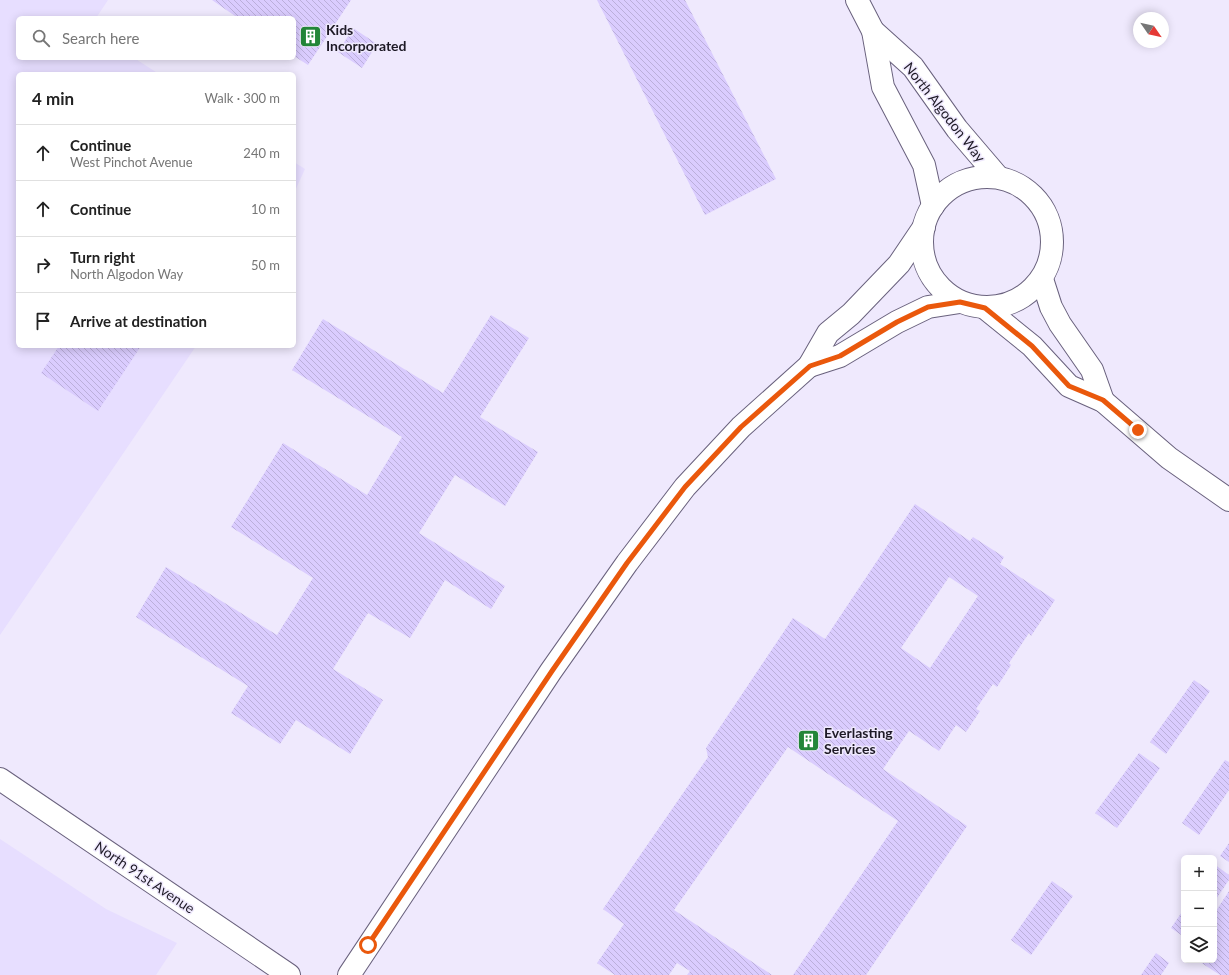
<!DOCTYPE html>
<html lang="en">
<head>
<meta charset="utf-8">
<style>
	:root { --surface:#fff; --page:#f6f6f6; --text:#222; --muted:#767676; --line:#e0e0e0 }
	body { margin:0; font-family:Lato,sans-serif; background:var(--page); color:var(--text) }
	.controls { position:absolute; right:12px; bottom:12px; display:grid; overflow:hidden; border-radius:6px; box-shadow:0 2px 10px #0003 }
	.controls button { width:36px; height:36px; display:grid; place-items:center; padding:0; border:0; border-bottom:1px solid var(--line); background:var(--surface); color:var(--text); font:20px sans-serif }
	.compass { position:absolute; left:1133px; top:12px; width:36px; height:36px; border-radius:50%; background:var(--surface); box-shadow:0 2px 10px #0003; rotate:124deg }
	.stop { position:absolute; width:12px; height:12px; margin:-9px; border:3px solid #ea580c; border-radius:50%; background:#fff }
	.stop.end { background:#ea580c; border-color:#fff; box-shadow:0 1px 4px #0008 }
	.list { margin:0; padding:0; list-style:none }
	h2 { display:flex; justify-content:space-between; align-items:center; height:52px; margin:0; padding:0 16px; font-size:17px }
	h2 small { font-size:13px; font-weight:400; color:var(--muted) }
	.list li { display:grid; grid-template-columns:26px 1fr auto; gap:12px; align-items:center; box-sizing:border-box; height:56px; padding:0 16px; border-top:1px solid var(--line) }
	.list b { display:block; font-size:15px; white-space:nowrap }
	.list p { margin:0; font-size:13px; white-space:nowrap; color:var(--muted) }
	.list em { font-size:13px; font-style:normal; color:var(--muted) }
	.icon { flex:none; width:22px; height:22px; fill:none; stroke:currentColor; stroke-width:2; stroke-linecap:round; stroke-linejoin:round }
	.map { position:relative; flex:none; width:1229px; height:975px; overflow:hidden }
	.search { position:absolute; background:var(--surface); box-shadow:0 2px 10px #0003; left:16px; top:16px; width:280px; height:44px; display:flex; align-items:center; gap:10px; box-sizing:border-box; padding:0 14px; border-radius:6px; color:var(--muted); font-size:15px }
	.panel { position:absolute; background:var(--surface); box-shadow:0 2px 10px #0003; left:16px; top:72px; width:280px; height:276px; border-radius:6px }
	.map>svg:first-child { display:block }
	.built { fill:#e7deff }
	.building { fill:url(#building-back-hatch); fill-rule:evenodd }
	.lines { fill:none; stroke-linecap:round; stroke-linejoin:round }
	.secondary-casing { stroke:#69617d; stroke-width:24 }
	.secondary { stroke:#fff; stroke-width:22 }
	.route { stroke:#ea580c; stroke-width:5 }
	.labels { text-anchor:middle; dominant-baseline:central; stroke-width:3; stroke-linejoin:round; paint-order:stroke }
	.poi-label { font-size:14px; font-weight:bold; fill:#1e1a26; stroke:#efe9fd; text-anchor:start }
	.street-label { font-size:14px; fill:#1e1a26; stroke:#efe9fd }
</style>
</head>
<body>
<div class="map">
<svg width="1229" height="975" viewBox="0 0 1229 975">
	<defs>
		<pattern id="building-back-hatch" width="6" height="6" patternUnits="userSpaceOnUse"><rect width="6" height="6" fill="#daccfe"/><path d="M-1 5l2 2M0 0l6 6M5-1l2 2" fill="none" stroke="#bbafda"/></pattern>
	</defs>
	<rect width="100%" height="100%" fill="#efe9fd"/>
	<!-- built -->
	<g class="built">
		<polygon points="0,0 108,0 96,18 18,18 18,58 134,58 159,74 18,74 18,346 196,346 0,635"/>
		<polygon points="294,162 305,169 294,193"/>
		<polygon points="0,839 106,909 177,943 156,975 0,975"/>
	</g>
	<!-- building -->
	<g class="building">
		<polygon points="212,0 351,0 308,65 294,56 294,18 238,18"/>
		<polygon points="597,0 685,0 776,179 705,215"/>
		<polygon points="353,28 377,44 362,68 338,52"/>
		<polygon points="491,315 529,338 480,417 538,452 505,506 455,475 419,533 505,586 491,609 445,580 410,638 368,613 333,669 383,700 350,754 296,720 280,744 231,713 248,686 136,617 166,567 277,635 313,578 231,527 283,443 367,495 402,437 292,370 323,319 443,393"/>
		<polygon points="59,346 141,346 98,411 41,373"/>
		<path d="M915,504L970,541L973,537L1004,557L1000,564L1055,600L1031,636L1029,633L1009,663L1011,665L997,687L993,684L976,709L980,711L966,732L956,725L939,751L909,731L883,769L967,826L866,975H793L898,821L788,747L674,910L772,975H687L690,971L677,963L669,975H615L597,963L624,924L603,909L708,757L706,748L793,618L825,639ZM949,577L978,596L930,668L901,648Z"/>
		<polygon points="1194,680 1210,691 1166,754 1150,742"/>
		<polygon points="1139,753 1160,768 1117,828 1095,813"/>
		<polygon points="1225,760 1229,762 1229,790 1199,835 1182,823"/>
		<polygon points="1229,843 1229,862 1220,856"/>
		<polygon points="1214,864 1229,875 1229,880 1214,902"/>
		<polygon points="1052,881 1073,896 1031,955 1011,940"/>
		<polygon points="1229,891 1229,975 1220,975 1197,960 1214,960 1214,914"/>
		<polygon points="1184,909 1184,937 1171,928"/>
		<polygon points="1156,953 1169,963 1161,975 1141,975"/>
	</g>
	<g class="lines">
		<defs>
			<g id="secondary">
				<polyline points="857,0 873,31 883,87 924,165 933,206"/>
				<polyline points="873,31 913,67 957,129 998,177"/>
				<circle cx="987" cy="242" r="65"/>
				<polyline points="1042,279 1051,307 1060,324 1092,370 1103,401"/>
				<polyline points="985,308 1032,346 1069,386 1103,401 1169,458 1229,500"/>
				<polyline points="809,366 840,356 897,322 928,307 960,302"/>
				<polyline points="0,779 289,975"/>
				<polyline points="349,975 551,671 627,563 685,487 741,427 809,366 828,333 851,314 899,264 924,227"/>
			</g>
		</defs>
		<!-- secondary casing -->
		<use href="#secondary" class="secondary-casing"/>
		<!-- secondary -->
		<use href="#secondary" class="secondary"/>
	</g>
	<g class="lines">
		<!-- route -->
		<polyline class="route" points="368,945 552,671 627,563 685,487 741,427 810,366 840,356 897,322 928,307 960,302 985,308 1032,346 1069,386 1103,400 1138,430"/>
	</g>
	<!-- icons -->
	<defs>
		<symbol id="building-square" viewBox="-11 -11 22 22"><rect x="-9" y="-9" width="18" height="18" rx="4" fill="#238639" stroke="#efe9fd"/><path d="M-4-6H4V6H1V3H-1V6H-4ZM-2.5-4.3h1.7v1.8h-1.7ZM.8-4.3h1.7v1.8H.8ZM-2.5-1h1.7V.8h-1.7ZM.8-1h1.7V.8H.8Z" fill="#fff"/></symbol>
	</defs>
	<g fill-rule="evenodd">
		<use href="#building-square" x="298" y="24" width="25" height="25"/>
		<use href="#building-square" x="796" y="728" width="25" height="25"/>
	</g>
	<g class="labels">
		<!-- poi labels -->
		<g class="poi-label">
			<text x="326" y="29">Kids<tspan x="326" dy="16">Incorporated</tspan></text>
			<text x="824" y="732">Everlasting<tspan x="824" dy="16">Services</tspan></text>
		</g>
		<!-- street labels -->
		<g class="street-label">
			<text transform="translate(945 112) rotate(52)">North Algodon Way</text>
			<text transform="translate(145 877) rotate(34)">North 91st Avenue</text>
		</g>
	</g>
</svg>
<div class="controls">
<button>+</button>
<button>−</button>
<button><svg class="icon" aria-label="layers" viewBox="0 0 24 24"><path d="M12 4l9 5-9 5-9-5zM3 14l9 5 9-5"/></svg></button>
</div>
<svg class="compass" viewBox="-18 -18 36 36"><path d="M0-13l5 13h-10z" fill="#e53935"/><path d="M0 13l5-13h-10z" fill="#767676"/></svg>
<div class="stop" style="left:368px;top:945px"></div>
<div class="stop end" style="left:1138px;top:430px"></div>
<div class="search"><svg class="icon" aria-label="search" viewBox="0 0 24 24"><circle cx="10" cy="10" r="6"/><path d="M15 15l6 6"/></svg>Search here</div>
<section class="panel">
<h2>4 min<small>Walk · 300 m</small></h2>
<ul class="list">
<li><svg class="icon" aria-label="ahead" viewBox="0 0 24 24"><path d="M12 20V5M6 11l6-6 6 6"/></svg><div><b>Continue</b><p>West Pinchot Avenue</p></div><em>240 m</em></li>
<li><svg class="icon" aria-label="ahead" viewBox="0 0 24 24"><path d="M12 20V5M6 11l6-6 6 6"/></svg><div><b>Continue</b></div><em>10 m</em></li>
<li><svg class="icon" aria-label="right" viewBox="0 0 24 24"><path d="M7 20v-9h11M14 6l5 5-5 5"/></svg><div><b>Turn right</b><p>North Algodon Way</p></div><em>50 m</em></li>
<li><svg class="icon" aria-label="arrive" viewBox="0 0 24 24"><path d="M6 21V4h12l-3 4 3 4H6"/></svg><div><b>Arrive at destination</b></div></li>
</ul>
</section>
</div>
</body>
</html>
